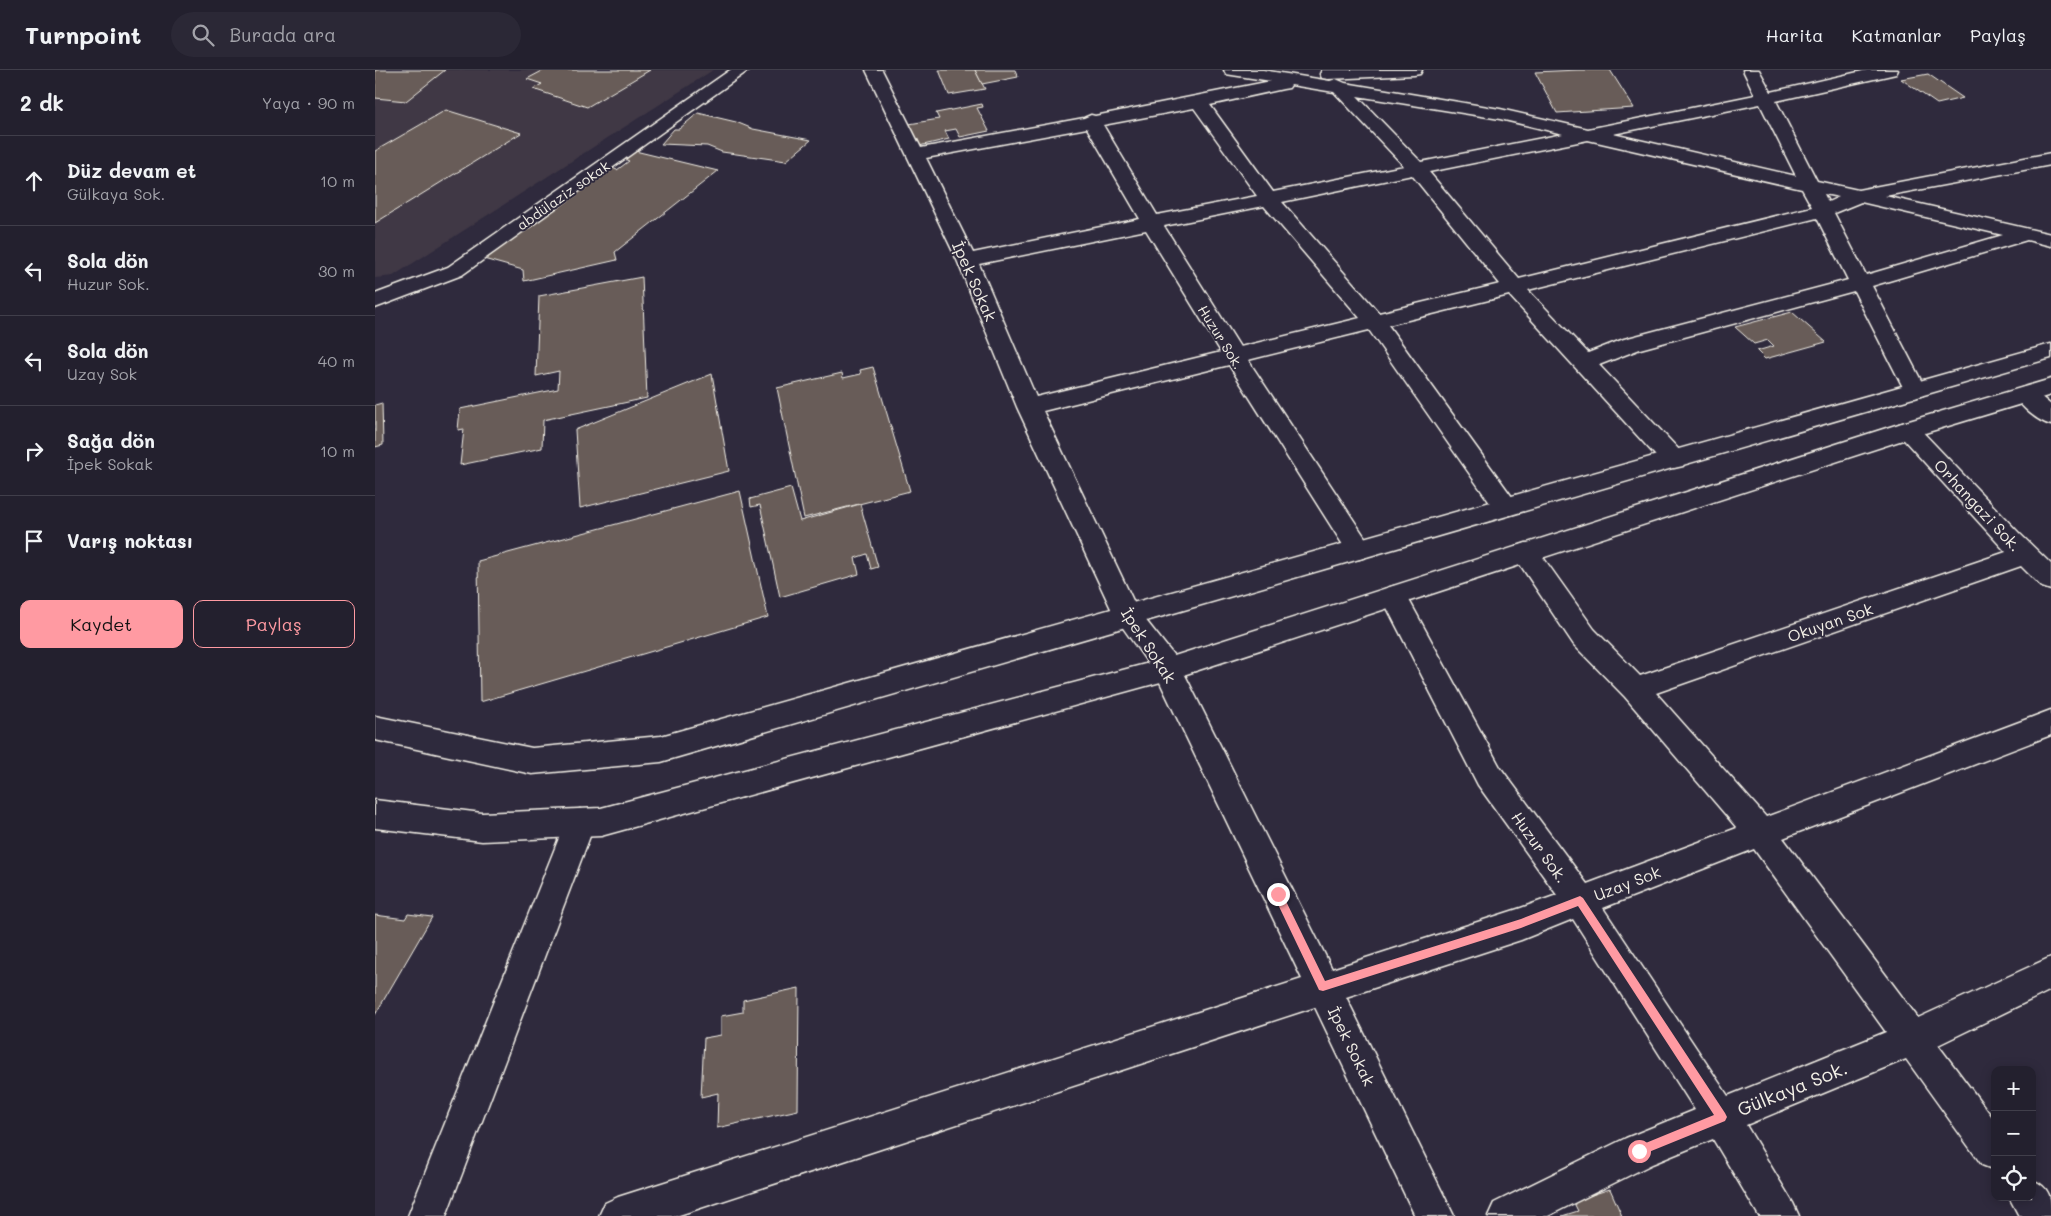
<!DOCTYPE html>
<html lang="tr">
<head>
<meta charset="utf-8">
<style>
	:root { --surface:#23202e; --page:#2b2836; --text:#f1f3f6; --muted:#a3a3aa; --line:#403e4a; --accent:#ff9aa2 }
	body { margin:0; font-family:Mali,sans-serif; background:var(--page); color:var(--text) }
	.controls { position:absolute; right:15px; bottom:15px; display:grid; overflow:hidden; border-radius:10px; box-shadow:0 2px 12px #0003 }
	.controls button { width:45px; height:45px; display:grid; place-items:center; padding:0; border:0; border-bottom:1px solid var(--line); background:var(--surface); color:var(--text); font:25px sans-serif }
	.stop { position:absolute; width:15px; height:15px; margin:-11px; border:4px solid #ff9aa2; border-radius:50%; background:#fff }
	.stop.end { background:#ff9aa2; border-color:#fff; box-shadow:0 1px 5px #0008 }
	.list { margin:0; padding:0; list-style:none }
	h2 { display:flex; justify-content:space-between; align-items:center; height:65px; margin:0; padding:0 20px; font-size:21px }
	h2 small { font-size:16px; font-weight:400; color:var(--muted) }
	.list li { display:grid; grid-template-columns:32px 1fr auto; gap:15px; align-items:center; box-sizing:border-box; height:90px; padding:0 20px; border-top:1px solid var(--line) }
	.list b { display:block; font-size:19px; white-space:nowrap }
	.list p { margin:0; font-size:16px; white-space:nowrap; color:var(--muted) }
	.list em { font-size:16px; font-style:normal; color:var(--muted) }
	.actions { display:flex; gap:10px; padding:15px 20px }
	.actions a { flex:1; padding:11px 0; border:1px solid var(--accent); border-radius:10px; text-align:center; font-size:18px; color:var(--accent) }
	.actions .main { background:var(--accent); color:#111 }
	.icon { flex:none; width:28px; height:28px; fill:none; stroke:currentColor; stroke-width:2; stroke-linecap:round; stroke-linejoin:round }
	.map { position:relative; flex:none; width:1676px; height:1146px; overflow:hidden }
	header { display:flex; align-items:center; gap:30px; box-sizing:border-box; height:70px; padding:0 25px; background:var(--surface); border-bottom:1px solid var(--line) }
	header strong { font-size:24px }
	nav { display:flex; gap:28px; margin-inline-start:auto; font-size:18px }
	.search { width:350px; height:45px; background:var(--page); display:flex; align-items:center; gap:12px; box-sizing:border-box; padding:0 18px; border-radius:28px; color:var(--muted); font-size:19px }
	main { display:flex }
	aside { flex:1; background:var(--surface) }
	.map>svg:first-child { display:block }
	.built { fill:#403945 }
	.building { fill:#685c58; stroke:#f4f1e8 }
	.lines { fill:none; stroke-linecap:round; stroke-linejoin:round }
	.minor-casing { stroke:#f4f1e8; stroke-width:3 }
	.major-casing { stroke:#f4f1e8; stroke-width:3 }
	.minor { fill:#2f2a3d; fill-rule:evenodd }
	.major { fill:#2f2a3d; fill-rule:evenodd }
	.route { fill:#ff9aa2 }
	.labels { text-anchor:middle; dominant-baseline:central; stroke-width:4; stroke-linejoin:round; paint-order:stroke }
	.far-street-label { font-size:14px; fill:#f4f1e8; stroke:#2f2a3d }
	.street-label { font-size:16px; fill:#f4f1e8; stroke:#2f2a3d }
	.near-street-label { font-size:19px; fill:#f4f1e8; stroke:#2f2a3d }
</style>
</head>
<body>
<header>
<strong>Turnpoint</strong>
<div class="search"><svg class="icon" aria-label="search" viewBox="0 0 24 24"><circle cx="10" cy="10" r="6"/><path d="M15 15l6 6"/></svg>Burada ara</div>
<nav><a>Harita</a><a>Katmanlar</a><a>Paylaş</a></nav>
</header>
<main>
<aside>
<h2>2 dk<small>Yaya · 90 m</small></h2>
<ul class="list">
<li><svg class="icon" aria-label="ahead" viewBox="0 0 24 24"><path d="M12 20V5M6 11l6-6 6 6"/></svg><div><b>Düz devam et</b><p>Gülkaya Sok.</p></div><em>10 m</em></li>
<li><svg class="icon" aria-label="left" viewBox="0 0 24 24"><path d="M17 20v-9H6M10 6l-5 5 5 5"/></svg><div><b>Sola dön</b><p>Huzur Sok.</p></div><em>30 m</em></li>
<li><svg class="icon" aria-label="left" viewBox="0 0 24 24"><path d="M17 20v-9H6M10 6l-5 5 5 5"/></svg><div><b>Sola dön</b><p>Uzay Sok</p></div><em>40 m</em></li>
<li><svg class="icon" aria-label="right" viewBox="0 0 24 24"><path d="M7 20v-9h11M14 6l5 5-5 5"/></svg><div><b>Sağa dön</b><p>İpek Sokak</p></div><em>10 m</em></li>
<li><svg class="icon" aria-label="arrive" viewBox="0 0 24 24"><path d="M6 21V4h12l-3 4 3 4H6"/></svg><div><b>Varış noktası</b></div></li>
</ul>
<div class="actions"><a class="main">Kaydet</a><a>Paylaş</a></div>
</aside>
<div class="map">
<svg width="1676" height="1146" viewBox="0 0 1676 1146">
	<rect width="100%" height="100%" fill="#2f2a3d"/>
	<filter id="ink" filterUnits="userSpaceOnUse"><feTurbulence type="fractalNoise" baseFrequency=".02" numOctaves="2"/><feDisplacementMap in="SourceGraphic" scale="10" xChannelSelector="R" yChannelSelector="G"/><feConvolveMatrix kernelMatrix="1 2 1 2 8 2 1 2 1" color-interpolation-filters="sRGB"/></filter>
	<g filter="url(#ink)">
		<!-- built -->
		<polygon class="built" points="0,0 338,0 18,206 0,208"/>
		<!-- building -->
		<g class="building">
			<polygon points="0,0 70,0 31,31 0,28"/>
			<polygon points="169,0 275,0 212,37 158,19 167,14 152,9"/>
			<polygon points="564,0 600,0 610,19 574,25"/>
			<polygon points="600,0 640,0 643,7 607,14"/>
			<polygon points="1203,0 1235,0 1259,38 1182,43 1160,2"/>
			<polygon points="1553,4 1588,28 1562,34 1526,9"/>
			<polygon points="607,34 608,37 602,38 614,61 585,67 581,59 570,61 574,69 544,76 534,54 564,49 561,43"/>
			<polygon points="71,40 146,63 0,153 0,81"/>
			<polygon points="323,43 361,52 378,59 436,70 411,91 347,82 332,76 286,74 299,59 304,59"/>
			<polygon points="256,80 343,101 240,182 242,190 149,211 148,200 105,188 233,96 242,100 254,91 247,88"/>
			<polygon points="267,207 272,328 168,350 167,378 85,395 89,359 83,360 85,339 183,319 184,301 161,306 164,226"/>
			<polygon points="1417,242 1451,272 1390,289 1382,281 1399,276 1393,270 1379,274 1360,257"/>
			<polygon points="498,297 535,421 429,448 402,318 467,303 468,308 486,304 485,300"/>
			<polygon points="337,304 354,401 205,438 200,360"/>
			<polygon points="7,333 8,375 0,377 0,335"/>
			<polygon points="416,418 425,451 485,434 503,497 496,499 492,484 480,488 484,504 405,527 385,435 376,437 375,429"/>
			<polygon points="365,421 393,547 105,632 103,491"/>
			<polygon points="33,844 57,847 0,945 0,845 30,849"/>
			<polygon points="424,918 423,1040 342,1058 343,1023 326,1027 329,968 346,965 346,946 368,942 368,930"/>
			<polygon points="1235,1119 1247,1146 1187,1146 1203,1141 1198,1131"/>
		</g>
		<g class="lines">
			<defs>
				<g id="minor">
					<polygon points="355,0 374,0 87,205 0,238 0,224 73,197"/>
					<path d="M491,0H507L546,78L709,48L716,45L720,46L896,11L857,5L851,4L849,0H888L955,11L961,9L970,13L1125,39L1213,59L1380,25L1368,0H1384L1396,22L1492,0H1523L1521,4L1401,31L1442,111L1483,120L1676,83V95L1510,126L1676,164V176L1652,170L1497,216L1551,320L1548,325L1540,328L1532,325L1479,221L1265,279L1224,295L1308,384L1311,390L1308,396L1299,398L1290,396L1134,225L1013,255L1140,431L1143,437L1140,443L1131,446L1122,443L994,260L873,290L993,472L997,479L993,486L984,489L975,486L854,295L668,341L762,539L803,591L957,899L1146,838L1182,825L1103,715L1006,526L1010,519L1019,516L1028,519L1125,697L1212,814L1362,758L1250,627L1199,575L1142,490L1138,483L1142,476L1151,473L1160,476L1219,559L1265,606L1631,482L1520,360L1524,354L1532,352L1540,354L1644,463L1676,494V520L1667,517L1646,496L1281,623L1391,747L1676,640V665L1408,768L1543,948L1676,887V920L1563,975L1620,1051V1100L1607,1095L1531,989L1371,1055L1418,1133L1424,1146H1384L1338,1069L1277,1094L1173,1146H1113L1119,1133L1251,1068L1320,1040L1198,849L1146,870L971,927L1079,1146H1040L940,937L301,1146H224L230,1133L243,1127L927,909L782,606L739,545L642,337L582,190ZM916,15L959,22L1029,96L898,122L835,35L908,19L914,18ZM982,26L1125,49L1188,64L1046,92ZM1385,34L1421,106L1238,64ZM819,38L882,126L782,145L728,55ZM712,58L765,149L598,183L551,88ZM1213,70L1427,119L1437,137L1144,209L1054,102ZM1037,105L1125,214L1004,243L907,132ZM1449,124L1464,127L1453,132ZM1486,132L1628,165L1491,205L1459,143ZM889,136L985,248L865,277L789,156ZM1442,148L1473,210L1249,269L1213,283L1153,220ZM771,160L846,282L661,327L604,194ZM1379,779L1511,962L1353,1026L1228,838Z"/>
					<polygon points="947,0 1047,0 1045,4 1039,5 953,9 947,8 945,4"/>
					<path d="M1650,317L1658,320L1676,335V355C1662,351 1646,337 1639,325L1642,320Z"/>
					<polygon points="205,739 216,743 220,753 71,1146 33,1146 190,753 194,743"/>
					<path d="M1657,1110C1676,1118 1676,1128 1676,1146H1644L1634,1127H1657Z"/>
				</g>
				<g id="major">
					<polygon points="1676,274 1676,288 286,692 157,704 0,670 0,646 157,678 286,666"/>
					<polygon points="1676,309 1676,325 1540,366 793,610 226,766 107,771 0,758 0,730 107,743 226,738 793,588 1524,354"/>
				</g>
			</defs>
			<!-- minor casing -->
			<use href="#minor" class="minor-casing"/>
			<!-- major casing -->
			<use href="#major" class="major-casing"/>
			<!-- minor -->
			<use href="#minor" class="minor"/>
			<!-- major -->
			<use href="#major" class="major"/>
		</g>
	</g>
	<!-- route -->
	<polygon class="route" points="903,820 906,821 950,911 1146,849 1205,826 1208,828 1350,1043 1352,1047 1350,1051 1264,1086 1261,1085 1259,1081 1261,1077 1339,1045 1203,836 1146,858 948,921 944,920 898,824"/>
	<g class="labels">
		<!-- far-street labels -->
		<g class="far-street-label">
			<text transform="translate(188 125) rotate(-35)">abdülaziz sokak</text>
			<text transform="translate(846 267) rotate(58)">Huzur Sok.</text>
		</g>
		<!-- street labels -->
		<g class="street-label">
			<text transform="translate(600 211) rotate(66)">İpek Sokak</text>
			<text transform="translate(1603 435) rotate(47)">Orhangazi Sok.</text>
			<text transform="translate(1455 552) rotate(-19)">Okuyan Sok</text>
			<text transform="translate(774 575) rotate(57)">İpek Sokak</text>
			<text transform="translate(1165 777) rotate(54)">Huzur Sok.</text>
			<text transform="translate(1252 813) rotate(-21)">Uzay Sok</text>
			<text transform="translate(977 976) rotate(64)">İpek Sokak</text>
		</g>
		<!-- near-street labels -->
		<g class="near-street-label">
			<text transform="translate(1417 1018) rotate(-22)">Gülkaya Sok.</text>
		</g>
	</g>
</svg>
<div class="controls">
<button>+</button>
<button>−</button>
<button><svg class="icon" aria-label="locate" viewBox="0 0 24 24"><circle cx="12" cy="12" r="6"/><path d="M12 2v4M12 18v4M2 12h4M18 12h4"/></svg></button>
</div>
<div class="stop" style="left:1264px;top:1081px"></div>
<div class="stop end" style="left:903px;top:824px"></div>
</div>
</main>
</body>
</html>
